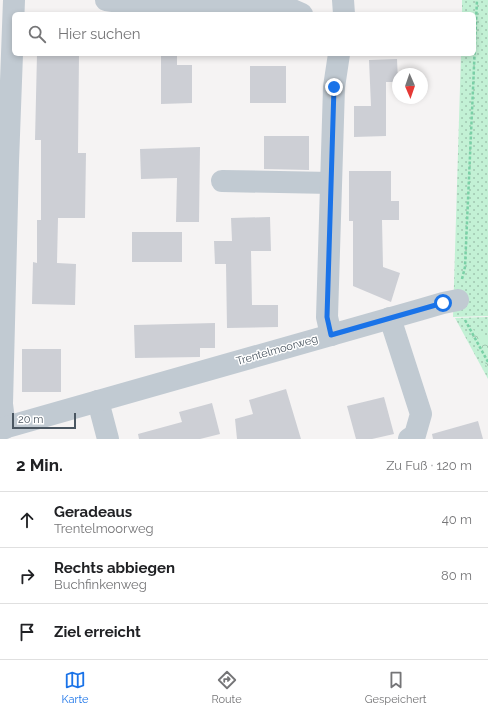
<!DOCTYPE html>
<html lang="de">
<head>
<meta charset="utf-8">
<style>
	:root { --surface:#fff; --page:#f6f6f6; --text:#202124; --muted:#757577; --line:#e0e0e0; --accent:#1a73e8 }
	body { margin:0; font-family:Raleway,sans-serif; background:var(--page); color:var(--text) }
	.compass { position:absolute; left:392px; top:68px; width:36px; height:36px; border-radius:50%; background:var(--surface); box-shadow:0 2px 6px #0003; rotate:178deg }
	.scale { position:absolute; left:12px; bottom:10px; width:64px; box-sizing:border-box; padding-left:4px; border:2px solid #4a5661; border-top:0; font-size:11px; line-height:14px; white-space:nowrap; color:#4a5661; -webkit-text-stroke:3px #fff; paint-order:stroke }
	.stop { position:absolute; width:12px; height:12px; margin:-9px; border:3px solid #1a73e8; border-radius:50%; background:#fff }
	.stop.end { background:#1a73e8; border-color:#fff; box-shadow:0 1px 4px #0008 }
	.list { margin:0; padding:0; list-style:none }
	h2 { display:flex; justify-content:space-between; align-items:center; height:52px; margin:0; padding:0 16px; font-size:17px }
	h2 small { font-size:13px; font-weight:400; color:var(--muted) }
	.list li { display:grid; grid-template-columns:26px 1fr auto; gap:12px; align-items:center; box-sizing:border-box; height:56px; padding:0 16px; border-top:1px solid var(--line) }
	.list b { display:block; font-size:15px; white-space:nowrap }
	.list p { margin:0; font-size:13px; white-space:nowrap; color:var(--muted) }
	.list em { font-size:13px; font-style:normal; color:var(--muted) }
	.icon { flex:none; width:22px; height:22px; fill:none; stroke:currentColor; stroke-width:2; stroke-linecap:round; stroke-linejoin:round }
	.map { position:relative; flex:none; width:488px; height:439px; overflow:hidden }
	.search { position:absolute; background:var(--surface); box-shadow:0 2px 6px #0003; left:12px; right:12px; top:12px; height:44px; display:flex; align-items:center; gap:10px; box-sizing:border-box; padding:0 14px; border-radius:6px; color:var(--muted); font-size:15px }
	.sheet { height:220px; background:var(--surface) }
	nav { display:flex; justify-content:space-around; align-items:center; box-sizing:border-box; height:56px; border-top:1px solid var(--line); background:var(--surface); font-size:11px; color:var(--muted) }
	nav a { display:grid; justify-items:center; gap:2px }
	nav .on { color:var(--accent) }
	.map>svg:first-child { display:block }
	.grass { fill:url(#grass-dots) }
	.forest { fill:url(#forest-crowns) }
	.building { fill:#cdcfd5 }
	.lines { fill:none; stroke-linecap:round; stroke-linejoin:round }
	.path { stroke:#7ad0a6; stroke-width:2.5; stroke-dasharray:3 2; stroke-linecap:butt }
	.minor { stroke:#c1cad2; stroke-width:22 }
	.route { stroke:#1a73e8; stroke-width:5 }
	.labels { text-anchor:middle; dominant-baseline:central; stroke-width:3; stroke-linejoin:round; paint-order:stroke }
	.street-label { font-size:11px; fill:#4a5661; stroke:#fff }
</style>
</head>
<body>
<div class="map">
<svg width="488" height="439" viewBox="0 0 488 439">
	<defs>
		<pattern id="grass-dots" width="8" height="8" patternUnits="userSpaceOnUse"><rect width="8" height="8" fill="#c3f1d5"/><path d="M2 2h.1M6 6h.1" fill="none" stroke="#a0c6b0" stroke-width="1.8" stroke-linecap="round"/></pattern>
		<pattern id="forest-crowns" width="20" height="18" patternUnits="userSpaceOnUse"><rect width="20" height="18" fill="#c3f1d5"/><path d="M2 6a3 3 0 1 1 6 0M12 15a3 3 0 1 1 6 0" fill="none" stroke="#a0c6b0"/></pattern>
	</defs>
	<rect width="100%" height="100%" fill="#f5f3f3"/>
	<!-- grass -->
	<g class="grass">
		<polygon points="462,0 488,0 488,316 453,317 461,54 474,54 474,14 462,14"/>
		<polygon points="488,317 488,379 455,318"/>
	</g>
	<!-- forest -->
	<polygon class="forest" points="467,326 488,339 488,369"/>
	<!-- building -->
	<g class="building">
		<polygon points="37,54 79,54 78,153 86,153 85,218 58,218 57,263 76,264 75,305 32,304 33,262 37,263 37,220 41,220 41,140 35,140"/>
		<polygon points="161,54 177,54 177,65 192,65 192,103 161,104"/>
		<polygon points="397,59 398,82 386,82 386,136 354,137 354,106 371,106 369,60"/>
		<rect x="250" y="66" width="36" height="37"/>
		<polygon points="264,136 309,136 309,170 264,169"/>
		<polygon points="200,147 199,222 176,222 177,178 141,179 140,149"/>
		<polygon points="349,171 391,171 391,201 399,201 399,220 382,220 383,267 400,273 391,302 353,286 353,221 349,221"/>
		<polygon points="270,217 271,251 251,251 252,305 278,305 278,327 227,328 226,264 215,264 214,241 232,241 231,218"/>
		<rect x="132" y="232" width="50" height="30"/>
		<polygon points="215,323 215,348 200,348 200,357 135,358 134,325"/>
		<rect x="22" y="349" width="39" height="43"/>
		<polygon points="286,389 301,439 237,439 235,419 253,414 249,400"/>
		<polygon points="384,397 394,434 372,439 356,439 347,406"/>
		<polygon points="212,403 220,434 200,439 139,439 138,434 182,422 179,412"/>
		<polygon points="478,421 483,439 433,439 432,434"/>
	</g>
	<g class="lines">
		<!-- path -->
		<g class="path">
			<polyline points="462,279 465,267 477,0"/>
			<polyline points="465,320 488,362"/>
		</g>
		<!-- minor -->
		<g class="minor">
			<polyline points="106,0 161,8 227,11 288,8 302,14"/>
			<polyline points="343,0 344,14"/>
			<polyline points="222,181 331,183"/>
			<polyline points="390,318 421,414 415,435 409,439"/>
			<polyline points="331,335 327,317 334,87 339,54"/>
			<polyline points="98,401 108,439"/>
			<polyline points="5,428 2,404 8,162 14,0"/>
			<polyline points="0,429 419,310 443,303 458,300"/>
		</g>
	</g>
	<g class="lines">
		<!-- route -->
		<polyline class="route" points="334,87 327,317 331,335 443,303"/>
	</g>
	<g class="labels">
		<!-- street labels -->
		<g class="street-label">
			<text transform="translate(277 350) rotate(-16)">Trentelmoorweg</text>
		</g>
	</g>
</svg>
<svg class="compass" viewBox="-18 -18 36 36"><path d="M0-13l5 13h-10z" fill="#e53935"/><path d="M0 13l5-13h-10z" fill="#757577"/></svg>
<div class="scale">20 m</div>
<div class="stop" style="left:443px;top:303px"></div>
<div class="stop end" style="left:334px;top:87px"></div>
<div class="search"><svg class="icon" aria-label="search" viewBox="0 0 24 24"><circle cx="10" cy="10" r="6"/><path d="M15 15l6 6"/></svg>Hier suchen</div>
</div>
<section class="sheet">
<h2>2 Min.<small>Zu Fuß · 120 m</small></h2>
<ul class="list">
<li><svg class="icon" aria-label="ahead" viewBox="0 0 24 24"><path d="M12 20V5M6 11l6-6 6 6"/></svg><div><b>Geradeaus</b><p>Trentelmoorweg</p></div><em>40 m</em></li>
<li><svg class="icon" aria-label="right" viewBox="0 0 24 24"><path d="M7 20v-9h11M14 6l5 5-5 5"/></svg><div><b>Rechts abbiegen</b><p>Buchfinkenweg</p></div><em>80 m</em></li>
<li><svg class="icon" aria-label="arrive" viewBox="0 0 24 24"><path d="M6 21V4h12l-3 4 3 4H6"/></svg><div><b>Ziel erreicht</b></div></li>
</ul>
</section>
<nav>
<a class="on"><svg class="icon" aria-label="map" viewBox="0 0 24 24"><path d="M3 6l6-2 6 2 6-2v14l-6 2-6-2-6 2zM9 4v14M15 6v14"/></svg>Karte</a>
<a><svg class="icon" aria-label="directions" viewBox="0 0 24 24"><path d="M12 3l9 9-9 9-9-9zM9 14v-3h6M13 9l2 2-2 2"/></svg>Route</a>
<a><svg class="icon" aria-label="saved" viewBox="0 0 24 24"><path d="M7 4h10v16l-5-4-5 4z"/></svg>Gespeichert</a>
</nav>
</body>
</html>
